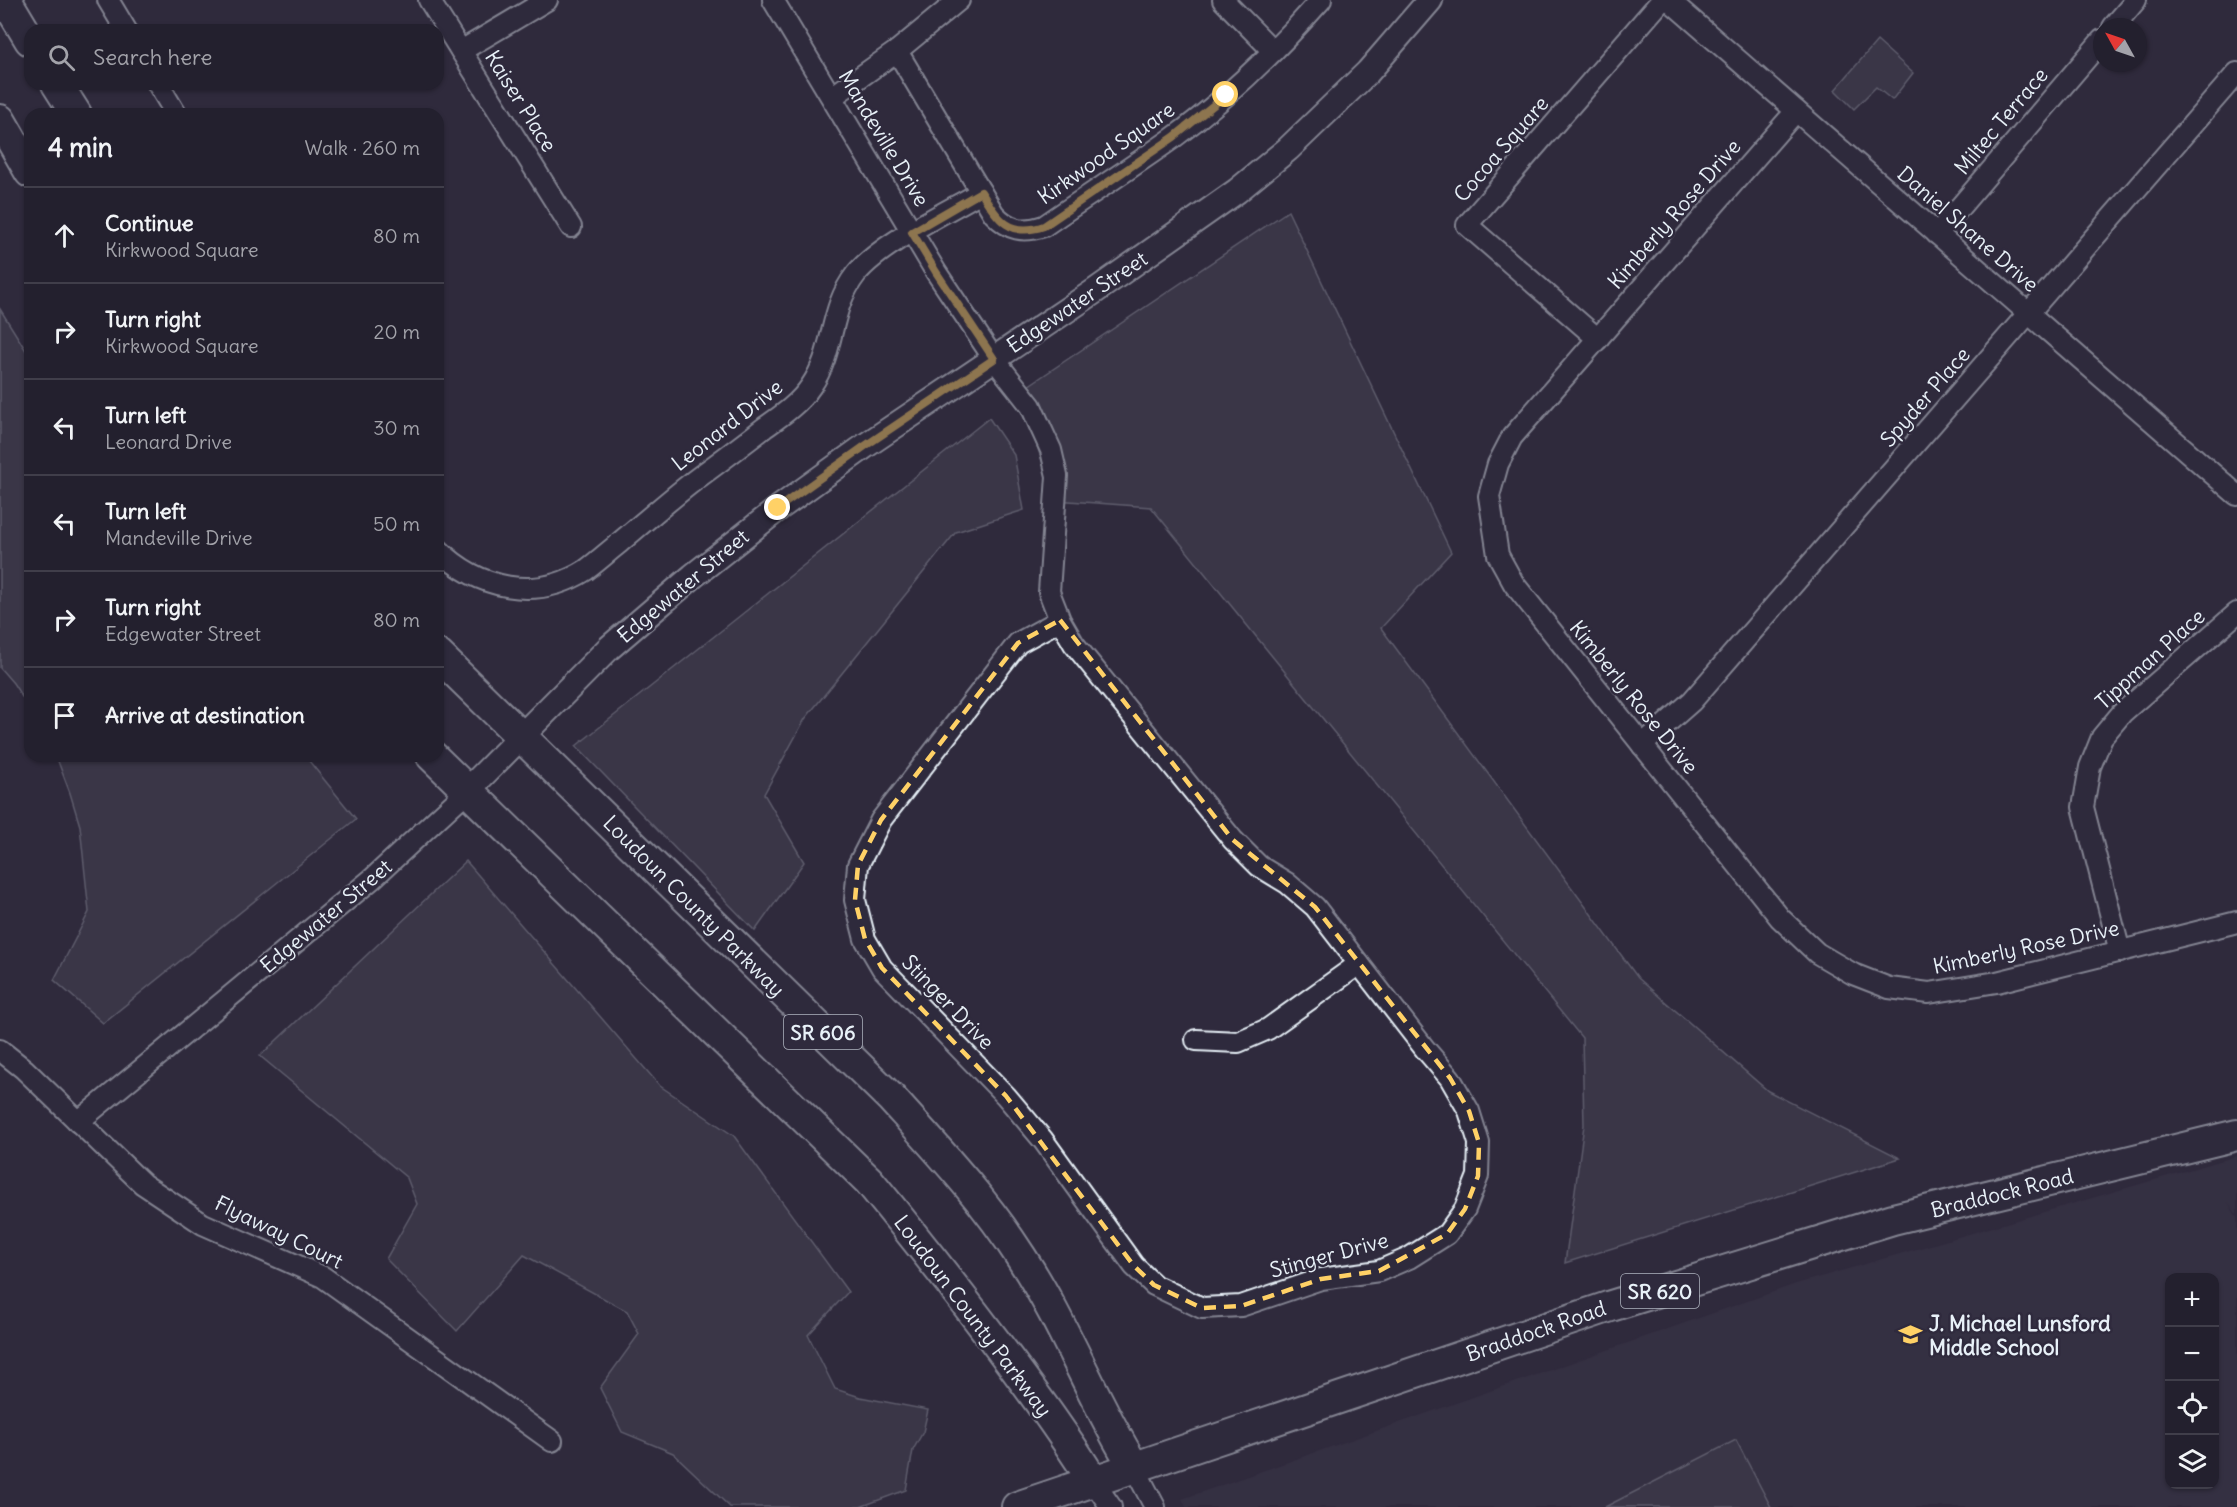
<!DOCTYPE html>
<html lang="en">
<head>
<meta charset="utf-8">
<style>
	:root { --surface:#23202e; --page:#2f2d3a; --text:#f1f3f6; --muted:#a3a3aa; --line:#403e4a }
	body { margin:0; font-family:Delius,sans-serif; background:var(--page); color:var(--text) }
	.controls { position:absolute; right:18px; bottom:18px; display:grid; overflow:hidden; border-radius:12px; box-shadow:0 2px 4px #0004 }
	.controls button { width:54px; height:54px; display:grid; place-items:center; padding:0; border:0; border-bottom:2px solid var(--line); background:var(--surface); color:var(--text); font:30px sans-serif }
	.compass { position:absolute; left:2093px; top:18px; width:54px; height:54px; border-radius:50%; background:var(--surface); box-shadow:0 2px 4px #0004; rotate:310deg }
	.stop { position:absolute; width:18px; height:18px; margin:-14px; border:4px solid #ffd166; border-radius:50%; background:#fff }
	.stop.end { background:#ffd166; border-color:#fff; box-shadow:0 2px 6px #0008 }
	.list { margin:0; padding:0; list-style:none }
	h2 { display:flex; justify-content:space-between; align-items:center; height:78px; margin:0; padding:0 24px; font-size:26px }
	h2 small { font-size:20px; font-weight:400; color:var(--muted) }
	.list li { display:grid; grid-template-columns:39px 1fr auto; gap:18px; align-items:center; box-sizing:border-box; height:96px; padding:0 24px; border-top:2px solid var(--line) }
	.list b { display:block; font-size:22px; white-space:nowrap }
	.list p { margin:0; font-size:20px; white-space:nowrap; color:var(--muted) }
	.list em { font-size:20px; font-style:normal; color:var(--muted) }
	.icon { flex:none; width:33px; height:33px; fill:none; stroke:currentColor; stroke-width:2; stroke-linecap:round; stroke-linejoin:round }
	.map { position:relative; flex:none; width:2237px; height:1507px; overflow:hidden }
	.search { position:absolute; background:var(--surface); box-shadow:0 2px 4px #0004; left:24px; top:24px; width:420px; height:66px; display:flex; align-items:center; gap:15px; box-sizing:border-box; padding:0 21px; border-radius:18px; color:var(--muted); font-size:22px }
	.panel { position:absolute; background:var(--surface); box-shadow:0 2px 4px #0004; left:24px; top:108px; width:420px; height:654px; border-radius:18px }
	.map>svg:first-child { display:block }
	.built { fill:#3b3749; fill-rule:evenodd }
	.green { fill:#464455; stroke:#979aa6; stroke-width:1.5 }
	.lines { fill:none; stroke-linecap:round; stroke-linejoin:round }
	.minor-casing { stroke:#e8f1f8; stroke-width:24 }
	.tertiary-casing { stroke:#e8f1f8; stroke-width:28 }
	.primary-casing { stroke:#e8f1f8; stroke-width:34 }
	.minor { stroke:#2f2a3d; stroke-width:20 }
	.tertiary { stroke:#2f2a3d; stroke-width:24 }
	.primary { stroke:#2f2a3d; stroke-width:30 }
	.route { stroke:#ffd166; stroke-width:8 }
	.marked { fill:none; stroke:#ffd166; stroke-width:4.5; stroke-dasharray:12 8; stroke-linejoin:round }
	.labels { text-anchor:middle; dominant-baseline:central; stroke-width:5; stroke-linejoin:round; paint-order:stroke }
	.shield { fill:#2f2a3d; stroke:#b0b5c0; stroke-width:1.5 }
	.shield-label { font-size:20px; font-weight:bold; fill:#e8f1f8 }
	.street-label { font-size:21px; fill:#e8f1f8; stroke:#2f2a3d }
	.poi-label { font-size:21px; font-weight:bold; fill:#e8f1f8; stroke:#2f2a3d; text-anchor:start }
</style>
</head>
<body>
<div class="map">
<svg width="2237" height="1507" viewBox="0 0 2237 1507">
	<rect width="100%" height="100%" fill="#2f2a3d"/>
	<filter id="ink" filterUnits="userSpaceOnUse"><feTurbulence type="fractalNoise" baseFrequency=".0167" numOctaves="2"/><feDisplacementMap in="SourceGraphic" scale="12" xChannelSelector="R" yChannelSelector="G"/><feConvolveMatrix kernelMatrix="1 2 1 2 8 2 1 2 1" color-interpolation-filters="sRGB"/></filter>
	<g filter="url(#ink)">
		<!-- built -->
		<path class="built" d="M2237,1156V1215L2228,1202L2237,1218V1507H1186L1182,1499L1796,1284ZM2170,1278H2214V1484H2170Z"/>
		<!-- green -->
		<g class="green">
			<polygon points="1877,41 1913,73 1892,100 1876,87 1854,109 1835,90"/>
			<polygon points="1288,211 1451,552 1381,628 1638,978 1768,1091 1900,1158 1565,1263 1584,1125 1582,1038 1151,507 1055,500 1019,392"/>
			<polygon points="0,309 30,357 30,709 13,683 0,668"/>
			<polygon points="989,418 1014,455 1024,510 956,532 805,719 764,794 804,862 755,931 576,746"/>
			<polygon points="56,756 305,756 356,819 103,1023 54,980 89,912 80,826 70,793"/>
			<polygon points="466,861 660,1086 734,1136 848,1292 808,1335 835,1389 860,1397 928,1410 923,1432 913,1450 906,1490 860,1507 730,1507 673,1453 622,1432 600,1388 639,1334 627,1311 524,1255 457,1331 386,1259 417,1204 407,1178 260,1056"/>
			<polygon points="1736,1440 1771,1507 1605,1507"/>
		</g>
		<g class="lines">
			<defs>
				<g id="minor">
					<polyline points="108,0 126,30"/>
					<polyline points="429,0 571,227"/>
					<polyline points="773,0 936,272 994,359 1031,406 1040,426 1051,450 1057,476 1049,592 1060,620 1074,644 1233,840 1259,866 1287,883 1315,907 1425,1049 1450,1078 1469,1111 1479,1143 1478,1176 1465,1209 1447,1234 1409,1258 1379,1271 1321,1279 1241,1306 1202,1308 1154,1285 1134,1266 1043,1140 1006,1096 882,968 865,939 855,900 858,865 881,820 1018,643 1060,620"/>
					<polyline points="1223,0 1273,51"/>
					<polyline points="1669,0 2237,495"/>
					<polyline points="2113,27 2136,0"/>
					<polyline points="461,51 547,0"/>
					<path d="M897,51L994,214C1009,230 1023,233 1044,226C1087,196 1131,168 1173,138C1228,98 1277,50 1321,0"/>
					<polyline points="158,84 176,114"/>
					<polyline points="832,97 897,51 959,0"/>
					<polyline points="1796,111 1512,437 1498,464 1489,496 1498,555 1514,584 1780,918 1817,953 1853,974 1889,988 1929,993 1997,982 2237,922"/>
					<polyline points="1937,234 2102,40"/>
					<polyline points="1598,339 1467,225 1662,0"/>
					<path d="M438,549C478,589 536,602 586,570C597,562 608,552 618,544C643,523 669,500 695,480C718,463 741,446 764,428C781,416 799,404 811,386C836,350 828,310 856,274C880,244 947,212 981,192"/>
					<polyline points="1642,745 1692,701 1717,672 2237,73"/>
					<polyline points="2120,952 2083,807 2090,767 2102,737 2122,713 2237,613"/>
					<polyline points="1196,1040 1238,1042 1268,1029 1359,964"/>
					<polyline points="0,1050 24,1069 143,1184 203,1224 323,1277 552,1441"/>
					<polyline points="78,1122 372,879 467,791"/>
					<polyline points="1134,1467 1155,1507"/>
					<polyline points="1093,1481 1111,1507"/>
				</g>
				<polyline id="tertiary" points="467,791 609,648 693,576 779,508 865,446 1095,291 1237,191 1288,149 1368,72 1430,0"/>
				<g id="primary">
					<polyline points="6,0 30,40"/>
					<polyline points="57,84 76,114"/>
					<polyline points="0,120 30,172"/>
					<path d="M438,655L891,1098C937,1149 984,1199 1021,1257C1065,1324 1092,1399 1134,1467"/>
					<path d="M432,756L869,1181C918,1241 966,1302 1012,1364C1040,1402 1068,1440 1093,1481"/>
					<polyline points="1017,1507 1611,1306 1893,1219 2237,1135"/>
				</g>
			</defs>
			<!-- minor casing -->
			<use href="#minor" class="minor-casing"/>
			<!-- tertiary casing -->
			<use href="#tertiary" class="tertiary-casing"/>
			<!-- primary casing -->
			<use href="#primary" class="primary-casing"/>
			<!-- minor -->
			<use href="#minor" class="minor"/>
			<!-- tertiary -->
			<use href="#tertiary" class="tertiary"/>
			<!-- primary -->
			<use href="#primary" class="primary"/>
		</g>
	</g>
	<g class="lines" filter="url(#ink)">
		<!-- route -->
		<path class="route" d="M778,508L865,446L994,359L936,272L912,232L981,192C998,219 1009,238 1044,226L1174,137L1226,95"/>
	</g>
	<!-- marked area -->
	<path d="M0 0H2237V1507H0ZM1060,620L1233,840L1315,907L1450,1078L1469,1111L1479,1143L1478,1176L1465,1209L1447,1234L1379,1271L1321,1279L1241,1306L1202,1308L1181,1298L1154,1285L1134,1266L1006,1096L882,968L865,939L855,900L858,865L881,820L1018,643Z" fill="#2f2a3d" fill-opacity=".55" fill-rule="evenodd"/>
	<path class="marked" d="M1060,620L1233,840L1315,907L1450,1078L1469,1111L1479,1143L1478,1176L1465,1209L1447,1234L1379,1271L1321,1279L1241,1306L1202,1308L1181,1298L1154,1285L1134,1266L1006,1096L882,968L865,939L855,900L858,865L881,820L1018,643Z"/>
	<!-- icons -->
	<defs>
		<symbol id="school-bare" viewBox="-9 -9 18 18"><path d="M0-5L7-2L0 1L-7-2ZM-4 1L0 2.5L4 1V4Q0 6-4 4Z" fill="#ffd166" stroke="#2f2a3d" stroke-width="2.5" paint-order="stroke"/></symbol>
	</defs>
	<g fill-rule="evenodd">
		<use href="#school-bare" x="1894" y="1318" width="33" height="33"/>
	</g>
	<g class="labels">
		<!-- shield labels -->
		<g class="shield">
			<rect x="784" y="1015" width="78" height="34" rx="4.5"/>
			<rect x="1621" y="1274" width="78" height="34" rx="4.5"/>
		</g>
		<g class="shield-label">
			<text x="823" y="1032">SR 606</text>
			<text x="1660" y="1291">SR 620</text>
		</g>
		<!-- street labels -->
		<g class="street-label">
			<text transform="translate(521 101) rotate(58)">Kaiser Place</text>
			<text transform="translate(2001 121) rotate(-50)">Miltec Terrace</text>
			<text transform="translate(884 138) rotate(59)">Mandeville Drive</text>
			<text transform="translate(1501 149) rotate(-49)">Cocoa Square</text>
			<text transform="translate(1106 153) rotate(-35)">Kirkwood Square</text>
			<text transform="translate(1674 214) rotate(-49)">Kimberly Rose Drive</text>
			<text transform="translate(1968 229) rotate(41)">Daniel Shane Drive</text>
			<text transform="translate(1077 302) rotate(-34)">Edgewater Street</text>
			<text transform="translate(1925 397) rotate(-49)">Spyder Place</text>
			<text transform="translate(727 425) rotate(-38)">Leonard Drive</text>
			<text transform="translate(683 586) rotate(-40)">Edgewater Street</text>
			<text transform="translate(2150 659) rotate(-42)">Tippman Place</text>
			<text transform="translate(1634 697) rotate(51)">Kimberly Rose Drive</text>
			<text transform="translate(694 906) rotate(45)">Loudoun County Parkway</text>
			<text transform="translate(326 916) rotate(-40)">Edgewater Street</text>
			<text transform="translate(2026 947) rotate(-12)">Kimberly Rose Drive</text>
			<text transform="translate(948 1002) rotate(46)">Stinger Drive</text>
			<text transform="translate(2002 1193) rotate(-14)">Braddock Road</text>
			<text transform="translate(279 1232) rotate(26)">Flyaway Court</text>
			<text transform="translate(1329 1255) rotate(-15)">Stinger Drive</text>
			<text transform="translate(973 1316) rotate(53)">Loudoun County Parkway</text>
			<text transform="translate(1536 1331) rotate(-19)">Braddock Road</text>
		</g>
		<!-- poi labels -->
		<g class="poi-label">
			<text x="1929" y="1323">J. Michael Lunsford<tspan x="1929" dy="24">Middle School</tspan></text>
		</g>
	</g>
</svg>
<div class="controls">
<button>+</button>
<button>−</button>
<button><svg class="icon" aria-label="locate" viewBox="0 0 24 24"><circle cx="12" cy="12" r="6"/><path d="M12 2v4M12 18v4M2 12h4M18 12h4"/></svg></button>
<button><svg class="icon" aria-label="layers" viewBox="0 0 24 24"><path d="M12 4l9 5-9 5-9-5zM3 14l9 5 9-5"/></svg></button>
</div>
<svg class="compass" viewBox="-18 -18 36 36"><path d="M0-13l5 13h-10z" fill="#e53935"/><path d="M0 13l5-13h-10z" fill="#a3a3aa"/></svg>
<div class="stop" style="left:1226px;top:95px"></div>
<div class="stop end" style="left:778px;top:508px"></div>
<div class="search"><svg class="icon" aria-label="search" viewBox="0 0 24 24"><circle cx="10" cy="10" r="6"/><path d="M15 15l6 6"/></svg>Search here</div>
<section class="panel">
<h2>4 min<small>Walk · 260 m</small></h2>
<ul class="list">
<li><svg class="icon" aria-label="ahead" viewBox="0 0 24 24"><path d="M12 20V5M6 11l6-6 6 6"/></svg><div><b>Continue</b><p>Kirkwood Square</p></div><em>80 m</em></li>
<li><svg class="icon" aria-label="right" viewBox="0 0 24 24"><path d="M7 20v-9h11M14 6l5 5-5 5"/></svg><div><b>Turn right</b><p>Kirkwood Square</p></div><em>20 m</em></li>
<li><svg class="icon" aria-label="left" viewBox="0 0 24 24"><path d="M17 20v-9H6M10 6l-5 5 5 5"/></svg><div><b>Turn left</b><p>Leonard Drive</p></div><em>30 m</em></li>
<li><svg class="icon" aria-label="left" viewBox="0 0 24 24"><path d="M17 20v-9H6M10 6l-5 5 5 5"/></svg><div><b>Turn left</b><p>Mandeville Drive</p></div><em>50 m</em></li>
<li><svg class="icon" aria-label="right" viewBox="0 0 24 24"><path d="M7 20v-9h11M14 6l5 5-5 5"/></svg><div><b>Turn right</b><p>Edgewater Street</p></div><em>80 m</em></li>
<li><svg class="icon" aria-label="arrive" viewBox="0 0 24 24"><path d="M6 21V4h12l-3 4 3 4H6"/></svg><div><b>Arrive at destination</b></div></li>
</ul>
</section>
</div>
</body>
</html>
